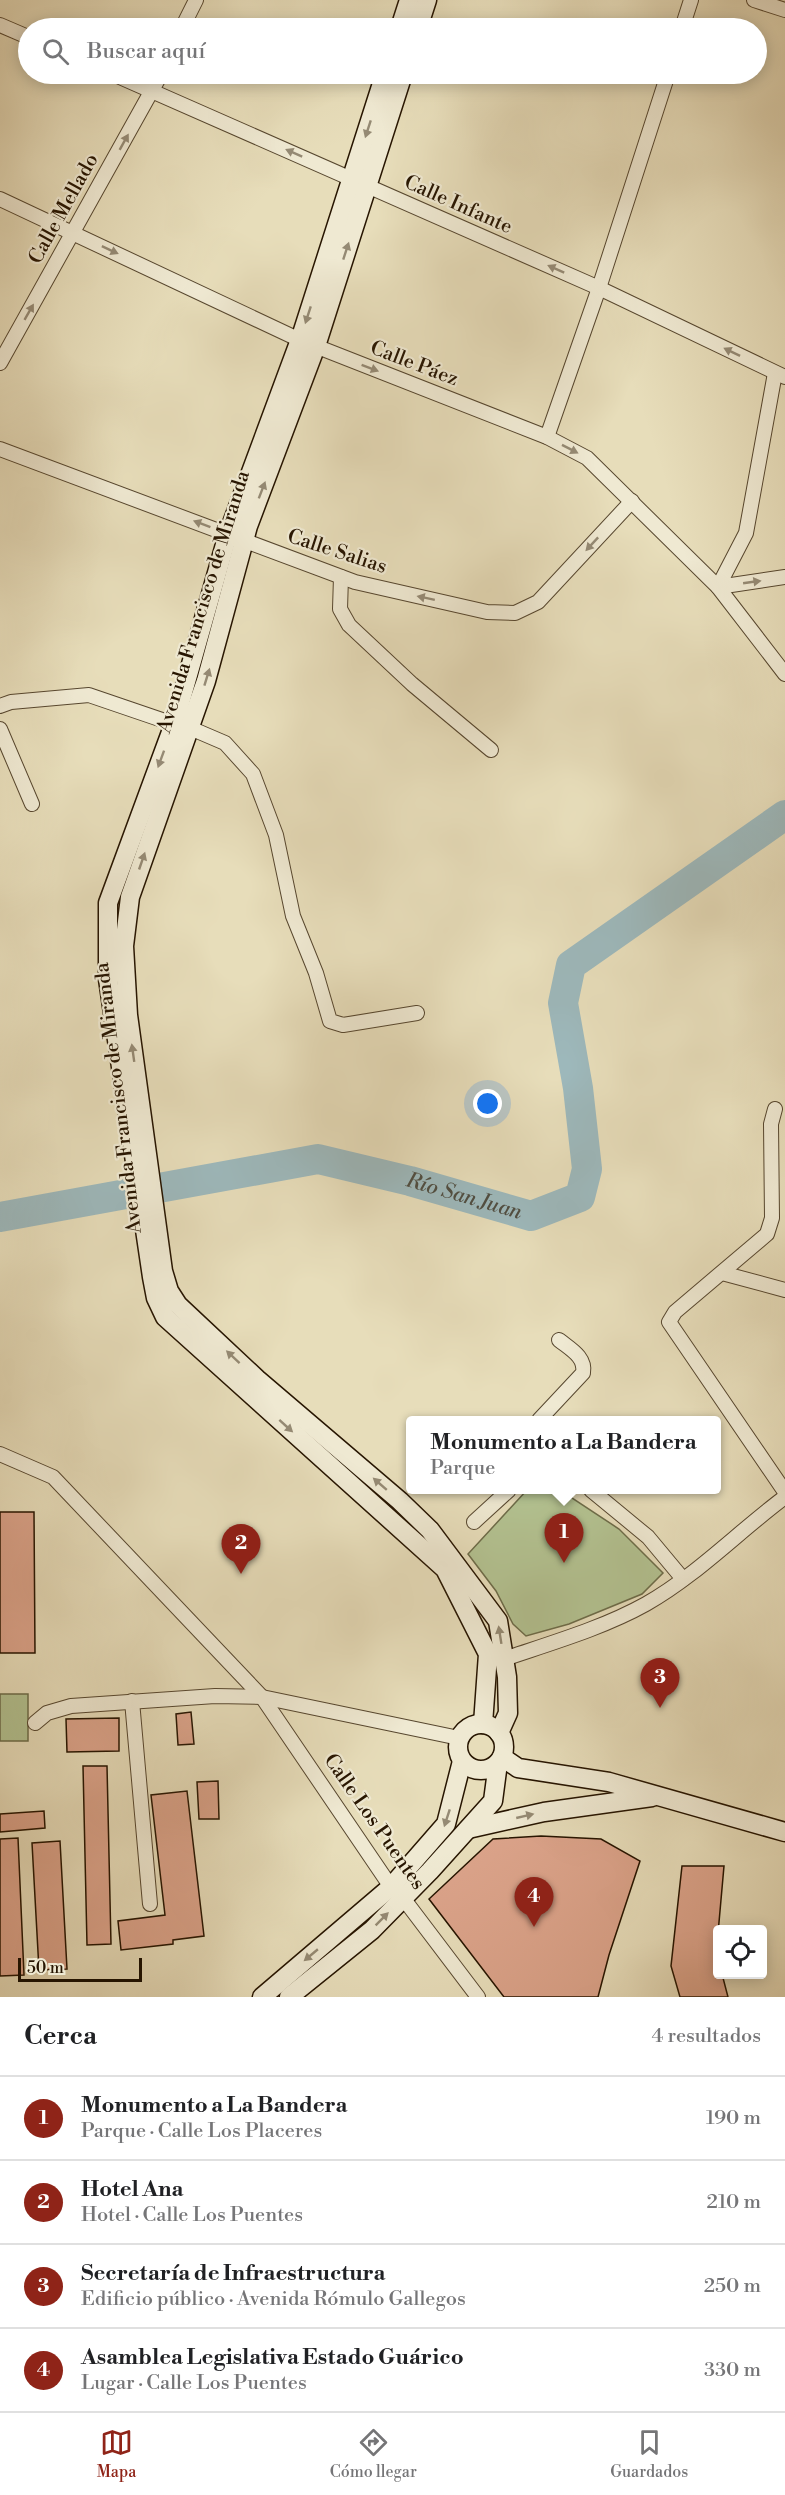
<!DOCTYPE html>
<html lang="es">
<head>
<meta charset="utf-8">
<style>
	:root { --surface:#fff; --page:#f2f2f2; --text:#202124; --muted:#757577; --line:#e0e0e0; --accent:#8f2418 }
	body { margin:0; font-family:"Libre Bodoni",serif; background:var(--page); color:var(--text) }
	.controls { position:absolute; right:18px; bottom:18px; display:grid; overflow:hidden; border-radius:6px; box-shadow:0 3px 15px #0003 }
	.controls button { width:54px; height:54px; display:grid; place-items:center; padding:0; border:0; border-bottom:2px solid var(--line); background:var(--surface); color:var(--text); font:30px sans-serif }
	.scale { position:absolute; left:18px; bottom:15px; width:124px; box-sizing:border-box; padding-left:6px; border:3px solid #271501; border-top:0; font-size:16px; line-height:21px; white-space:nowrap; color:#271501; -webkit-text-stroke:4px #efe9d2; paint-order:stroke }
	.you { position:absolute; left:488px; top:1104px; width:21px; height:21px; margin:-15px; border:4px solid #fff; border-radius:50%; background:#1a73e8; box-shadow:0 0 0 9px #1a73e833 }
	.badge { display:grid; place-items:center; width:39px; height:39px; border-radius:50%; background:var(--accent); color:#fff; font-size:20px; font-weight:700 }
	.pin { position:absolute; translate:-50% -50px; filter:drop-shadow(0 2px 3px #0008) }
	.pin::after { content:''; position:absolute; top:32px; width:21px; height:18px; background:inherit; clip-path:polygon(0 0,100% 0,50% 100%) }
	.popup { position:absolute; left:406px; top:1416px; width:315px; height:78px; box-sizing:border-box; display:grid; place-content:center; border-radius:6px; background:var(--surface); filter:drop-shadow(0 2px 4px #0005); font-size:20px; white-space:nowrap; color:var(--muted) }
	.popup b { font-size:22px; color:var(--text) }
	.popup::after { content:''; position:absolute; left:50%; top:100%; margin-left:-12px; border:12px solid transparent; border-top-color:var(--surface) }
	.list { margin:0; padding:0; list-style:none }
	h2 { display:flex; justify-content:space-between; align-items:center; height:78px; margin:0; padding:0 24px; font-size:26px }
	h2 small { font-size:20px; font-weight:400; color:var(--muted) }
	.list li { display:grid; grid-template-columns:39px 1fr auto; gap:18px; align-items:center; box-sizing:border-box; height:84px; padding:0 24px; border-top:2px solid var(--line) }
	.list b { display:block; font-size:22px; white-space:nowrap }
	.list p { margin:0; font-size:20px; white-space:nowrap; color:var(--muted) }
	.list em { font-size:20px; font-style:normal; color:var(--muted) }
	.icon { flex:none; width:33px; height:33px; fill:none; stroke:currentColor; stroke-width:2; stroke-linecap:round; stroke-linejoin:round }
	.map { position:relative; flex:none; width:785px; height:1997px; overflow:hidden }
	.search { position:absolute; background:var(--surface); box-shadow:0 3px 15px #0003; left:18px; right:18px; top:18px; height:66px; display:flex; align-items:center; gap:15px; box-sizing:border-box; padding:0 21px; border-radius:33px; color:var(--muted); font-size:22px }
	.sheet { height:414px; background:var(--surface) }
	nav { display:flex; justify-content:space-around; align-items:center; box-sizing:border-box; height:84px; border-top:2px solid var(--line); background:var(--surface); font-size:16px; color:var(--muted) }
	nav a { display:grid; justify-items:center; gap:3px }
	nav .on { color:var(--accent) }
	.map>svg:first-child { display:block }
	.green { fill:#b3c291; stroke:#6d6c49; stroke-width:1.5 }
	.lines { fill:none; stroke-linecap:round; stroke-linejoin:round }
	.river { stroke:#9db8bb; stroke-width:30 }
	.building { fill:#dba38a; stroke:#271501; stroke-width:1.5 }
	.minor-casing { stroke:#57472f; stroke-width:16 }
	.secondary-casing { stroke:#271501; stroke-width:21 }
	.minor { stroke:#efe9d2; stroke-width:14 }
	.secondary { stroke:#efe9d2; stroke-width:18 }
	.oneway { fill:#958a74 }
	.labels { text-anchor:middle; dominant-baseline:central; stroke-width:4.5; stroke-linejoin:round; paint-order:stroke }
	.street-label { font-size:20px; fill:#271501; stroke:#efe9d2 }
	.water-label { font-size:21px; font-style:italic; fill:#504e42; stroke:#efe9d2 }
</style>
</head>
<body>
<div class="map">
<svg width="785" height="1997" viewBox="0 0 785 1997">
	<rect width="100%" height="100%" fill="#e7ddba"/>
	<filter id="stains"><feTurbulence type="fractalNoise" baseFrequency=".00333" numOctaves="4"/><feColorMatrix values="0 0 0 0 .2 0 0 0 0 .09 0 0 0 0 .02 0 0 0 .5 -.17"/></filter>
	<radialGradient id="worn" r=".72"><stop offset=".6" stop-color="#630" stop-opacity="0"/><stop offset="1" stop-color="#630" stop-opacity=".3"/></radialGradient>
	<!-- green -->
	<g class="green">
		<polygon points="527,1490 560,1490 619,1529 663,1573 642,1594 569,1624 526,1636 513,1624 496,1591 468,1554"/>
		<rect x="0" y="1694" width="28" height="47"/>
	</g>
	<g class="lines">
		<!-- river -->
		<path class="river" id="s1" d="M0,1217L318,1159L410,1181L531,1216L580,1197L587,1169L578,1088L563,1003L571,965L785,815"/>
	</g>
	<!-- building -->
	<g class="building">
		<polygon points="0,1512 34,1512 35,1653 0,1653"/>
		<polygon points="191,1712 194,1744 178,1745 176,1714"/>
		<polygon points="119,1718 119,1751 67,1752 66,1719"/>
		<polygon points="83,1766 107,1766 111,1944 87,1945"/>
		<polygon points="218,1781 219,1819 199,1819 197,1782"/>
		<polygon points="187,1791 204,1936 173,1940 173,1944 121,1950 118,1921 165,1915 151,1795"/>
		<polygon points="44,1811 45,1828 0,1832 0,1814"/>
		<polygon points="541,1836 601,1839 640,1861 609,1955 598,1997 504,1997 429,1899 493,1839"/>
		<polygon points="18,1838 24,1975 0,1976 0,1839"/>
		<polygon points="60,1841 67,1969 39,1970 32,1843"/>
		<polygon points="682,1866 724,1866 716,1956 718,1974 722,1974 728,1997 680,1997 671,1966"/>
	</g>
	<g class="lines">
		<defs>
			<g id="minor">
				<polyline points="754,0 785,10"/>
				<polyline points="0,25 28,37"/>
				<polyline points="182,28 196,0"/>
				<polyline points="682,28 691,0"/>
				<polyline points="113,74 599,288 785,377"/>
				<polyline points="0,199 300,340 547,437 587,458 718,587 785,577"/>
				<polyline points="0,363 161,74"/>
				<polyline points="775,373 746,533 718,587 785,674"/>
				<polyline points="547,437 599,288 668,74"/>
				<polyline points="0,449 355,582 487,612 515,613 538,602 632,501"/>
				<polyline points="341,577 340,609 349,625 412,684 491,750"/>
				<polyline points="0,706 11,702 89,695 174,724"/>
				<polyline points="190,728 225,743 253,774 276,835 293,916 316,973 330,1021 343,1025 417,1013"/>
				<polyline points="0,729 32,804"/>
				<polyline points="775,1109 771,1124 772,1218 767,1234 675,1312 669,1322 785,1492"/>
				<polyline points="722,1273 785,1290"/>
				<path d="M539,1420L583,1373C586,1357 570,1349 559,1340"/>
				<polyline points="0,1454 53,1477 262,1697 391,1887 403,1898 478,1997"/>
				<polyline points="591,1490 648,1537 683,1579"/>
				<polyline points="474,1522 509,1490"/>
				<path d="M504,1659C551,1643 603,1628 646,1604C697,1575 738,1532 785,1497"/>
				<polyline points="132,1701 150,1904"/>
				<polyline points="35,1723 47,1713 71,1706 215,1696 262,1697 459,1738"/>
			</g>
			<g id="secondary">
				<polyline points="400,28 409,0"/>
				<polyline points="418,28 427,0"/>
				<polyline points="385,74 300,340 228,534 174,724 108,903 108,979 152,1277 156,1298 165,1317 445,1569 488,1654 483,1724"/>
				<polyline points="403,74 316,346 248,526 206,681 130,897 124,946 128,1015 163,1271 169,1291 178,1305 257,1379 400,1501 430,1530 498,1621 507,1677 508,1713 499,1733"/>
				<circle cx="481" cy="1747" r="23"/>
				<polyline points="502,1757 518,1768 609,1782 785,1832"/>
				<polyline points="468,1829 544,1812 652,1797"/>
				<polyline points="262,1997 391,1887 446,1824 462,1761"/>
				<polyline points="289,1997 372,1930 430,1871 493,1801 498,1763"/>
			</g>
		</defs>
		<!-- minor casing -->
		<use href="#minor" class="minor-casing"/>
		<!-- secondary casing -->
		<use href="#secondary" class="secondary-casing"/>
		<!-- minor -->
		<use href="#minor" class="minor"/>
		<!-- secondary -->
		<use href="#secondary" class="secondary"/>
	</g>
	<!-- one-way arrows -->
	<defs><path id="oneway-solid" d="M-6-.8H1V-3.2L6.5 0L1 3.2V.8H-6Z" transform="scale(1.5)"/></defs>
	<g class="oneway">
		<use href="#oneway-solid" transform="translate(368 129) rotate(108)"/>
		<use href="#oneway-solid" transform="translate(124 142) rotate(-61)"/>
		<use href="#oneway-solid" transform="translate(294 153) rotate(-156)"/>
		<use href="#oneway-solid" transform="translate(110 250) rotate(25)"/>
		<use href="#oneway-solid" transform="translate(346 251) rotate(-72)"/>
		<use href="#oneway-solid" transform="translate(556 269) rotate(-156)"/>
		<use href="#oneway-solid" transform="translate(29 312) rotate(-60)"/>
		<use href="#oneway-solid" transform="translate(308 315) rotate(108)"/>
		<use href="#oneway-solid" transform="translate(732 352) rotate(-154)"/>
		<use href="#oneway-solid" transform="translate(370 368) rotate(21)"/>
		<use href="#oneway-solid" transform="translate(570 449) rotate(27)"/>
		<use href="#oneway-solid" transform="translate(262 490) rotate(-69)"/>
		<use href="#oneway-solid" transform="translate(202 524) rotate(-159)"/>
		<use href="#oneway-solid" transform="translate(592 544) rotate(133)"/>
		<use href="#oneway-solid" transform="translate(752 582) rotate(-8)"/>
		<use href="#oneway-solid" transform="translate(426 598) rotate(-168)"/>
		<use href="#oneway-solid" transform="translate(207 677) rotate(-73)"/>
		<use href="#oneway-solid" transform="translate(161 759) rotate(110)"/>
		<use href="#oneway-solid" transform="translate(142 861) rotate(-71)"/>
		<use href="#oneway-solid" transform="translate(133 1053) rotate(-98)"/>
		<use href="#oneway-solid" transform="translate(233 1357) rotate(-137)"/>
		<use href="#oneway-solid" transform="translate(286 1426) rotate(42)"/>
		<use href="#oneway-solid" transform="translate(380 1484) rotate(-139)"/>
		<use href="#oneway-solid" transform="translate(500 1635) rotate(-99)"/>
		<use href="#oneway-solid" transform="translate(525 1816) rotate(-13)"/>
		<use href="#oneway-solid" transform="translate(447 1818) rotate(108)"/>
		<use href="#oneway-solid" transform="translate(382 1919) rotate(-45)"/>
		<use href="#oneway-solid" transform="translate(311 1955) rotate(140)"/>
	</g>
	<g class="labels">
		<!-- street labels -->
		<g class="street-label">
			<text transform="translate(458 205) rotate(24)">Calle Infante</text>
			<text transform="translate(64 209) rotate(-61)">Calle Mellado</text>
			<text transform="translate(414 364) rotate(21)">Calle Páez</text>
			<text transform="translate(337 552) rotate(18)">Calle Salias</text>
			<text transform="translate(204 602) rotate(-73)">Avenida Francisco de Miranda</text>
			<text transform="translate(119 1098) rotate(-97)">Avenida Francisco de Miranda</text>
			<text transform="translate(374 1822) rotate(55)">Calle Los Puentes</text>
		</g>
		<!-- water labels -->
		<g class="water-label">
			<text stroke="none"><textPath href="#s1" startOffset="474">Río San Juan</textPath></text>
		</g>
	</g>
	<rect width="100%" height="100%" filter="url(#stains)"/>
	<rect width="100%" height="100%" fill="url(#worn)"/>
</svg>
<div class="controls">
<button><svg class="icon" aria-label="locate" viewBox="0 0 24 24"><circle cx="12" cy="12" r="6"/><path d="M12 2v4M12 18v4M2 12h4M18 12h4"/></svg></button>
</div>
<div class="scale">50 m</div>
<div class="you"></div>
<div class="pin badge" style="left:564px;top:1563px">1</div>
<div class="popup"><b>Monumento a La Bandera</b>Parque</div>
<div class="pin badge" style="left:241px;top:1574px">2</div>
<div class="pin badge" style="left:660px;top:1708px">3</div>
<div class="pin badge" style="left:534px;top:1927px">4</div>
<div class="search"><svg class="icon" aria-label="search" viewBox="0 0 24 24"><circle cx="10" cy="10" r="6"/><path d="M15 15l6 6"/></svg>Buscar aquí</div>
</div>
<section class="sheet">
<h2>Cerca<small>4 resultados</small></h2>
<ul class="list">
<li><span class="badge">1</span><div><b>Monumento a La Bandera</b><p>Parque · Calle Los Placeres</p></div><em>190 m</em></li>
<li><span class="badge">2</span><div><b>Hotel Ana</b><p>Hotel · Calle Los Puentes</p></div><em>210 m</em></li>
<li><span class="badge">3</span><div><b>Secretaría de Infraestructura</b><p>Edificio público · Avenida Rómulo Gallegos</p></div><em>250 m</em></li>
<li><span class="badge">4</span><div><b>Asamblea Legislativa Estado Guárico</b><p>Lugar · Calle Los Puentes</p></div><em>330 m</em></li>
</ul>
</section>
<nav>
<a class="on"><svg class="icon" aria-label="map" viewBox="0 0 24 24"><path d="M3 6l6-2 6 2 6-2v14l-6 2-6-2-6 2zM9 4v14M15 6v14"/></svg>Mapa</a>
<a><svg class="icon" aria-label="directions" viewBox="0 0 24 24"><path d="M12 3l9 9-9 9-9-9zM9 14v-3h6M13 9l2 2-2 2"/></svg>Cómo llegar</a>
<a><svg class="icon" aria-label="saved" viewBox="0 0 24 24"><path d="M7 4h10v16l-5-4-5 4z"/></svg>Guardados</a>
</nav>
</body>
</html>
